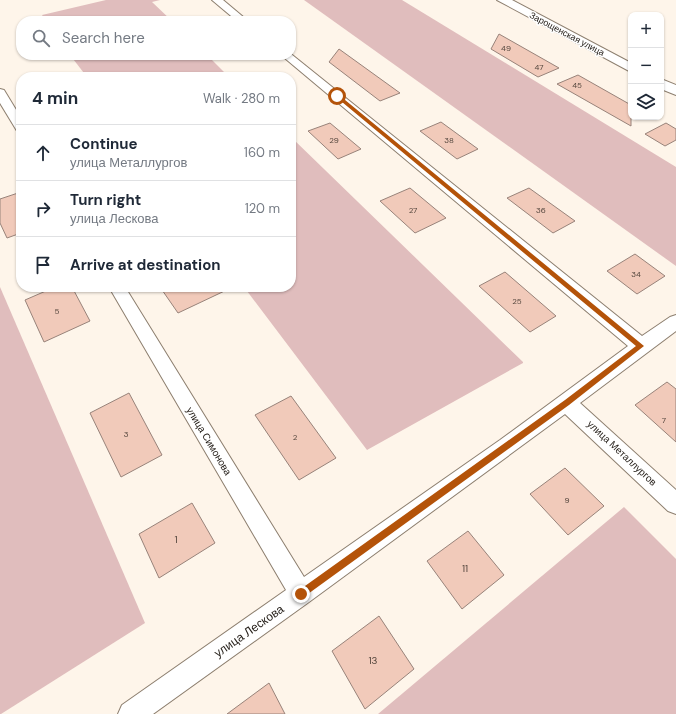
<!DOCTYPE html>
<html lang="en">
<head>
<meta charset="utf-8">
<style>
	:root { --surface:#fff; --page:#f6f6f7; --text:#1f2937; --muted:#747a83; --line:#e0e1e3 }
	body { margin:0; font-family:"DM Sans",sans-serif; background:var(--page); color:var(--text) }
	.controls { position:absolute; right:12px; top:12px; display:grid; overflow:hidden; border-radius:8px; box-shadow:0 1px 3px #0004 }
	.controls button { width:36px; height:36px; display:grid; place-items:center; padding:0; border:0; border-bottom:1px solid var(--line); background:var(--surface); color:var(--text); font:20px sans-serif }
	.stop { position:absolute; width:12px; height:12px; margin:-9px; border:3px solid #b45309; border-radius:50%; background:#fff }
	.stop.end { background:#b45309; border-color:#fff; box-shadow:0 1px 4px #0008 }
	.list { margin:0; padding:0; list-style:none }
	h2 { display:flex; justify-content:space-between; align-items:center; height:52px; margin:0; padding:0 16px; font-size:17px }
	h2 small { font-size:13px; font-weight:400; color:var(--muted) }
	.list li { display:grid; grid-template-columns:26px 1fr auto; gap:12px; align-items:center; box-sizing:border-box; height:56px; padding:0 16px; border-top:1px solid var(--line) }
	.list b { display:block; font-size:15px; white-space:nowrap }
	.list p { margin:0; font-size:13px; white-space:nowrap; color:var(--muted) }
	.list em { font-size:13px; font-style:normal; color:var(--muted) }
	.icon { flex:none; width:22px; height:22px; fill:none; stroke:currentColor; stroke-width:2; stroke-linecap:round; stroke-linejoin:round }
	.map { position:relative; flex:none; width:676px; height:714px; overflow:hidden }
	.search { position:absolute; background:var(--surface); box-shadow:0 1px 3px #0004; left:16px; top:16px; width:280px; height:44px; display:flex; align-items:center; gap:10px; box-sizing:border-box; padding:0 14px; border-radius:16px; color:var(--muted); font-size:15px }
	.panel { position:absolute; background:var(--surface); box-shadow:0 1px 3px #0004; left:16px; top:72px; width:280px; height:220px; border-radius:16px }
	.map>svg:first-child { display:block }
	.green { fill:#e0bdbd }
	.building { fill:#f1caba; stroke:#98837a }
	.lines { fill:none; stroke-linecap:round; stroke-linejoin:round }
	.street-casing { stroke:#8d7f6f; stroke-width:2 }
	.secondary-casing { stroke:#8d7f6f; stroke-width:2 }
	.street { fill:#fff; fill-rule:evenodd }
	.secondary { fill:#fff; fill-rule:evenodd }
	.route { fill:#b45309 }
	.labels { text-anchor:middle; dominant-baseline:central; stroke-width:3; stroke-linejoin:round; paint-order:stroke }
	.number-label { font-size:8px; fill:#55473e }
	.far-street-label { font-size:9px; fill:#211b15; stroke:#fff }
	.street-label { font-size:10px; fill:#211b15; stroke:#fff }
	.near-number-label { font-size:10px; fill:#55473e }
	.near-street-label { font-size:12px; fill:#211b15; stroke:#fff }
</style>
</head>
<body>
<div class="map">
<svg width="676" height="714" viewBox="0 0 676 714">
	<rect width="100%" height="100%" fill="#fef5ea"/>
	<!-- green -->
	<g class="green">
		<polygon points="106,0 160,0 152,2 172,21 46,21 42,15"/>
		<polygon points="304,0 402,0 676,167 676,266"/>
		<polygon points="70,55 207,55 229,77 87,77"/>
		<polygon points="291,137 523,362 523,363 367,450 244,287 291,287"/>
		<polygon points="0,287 145,623 1,714 0,714"/>
		<polygon points="624,507 676,559 676,714 378,714"/>
	</g>
	<!-- building -->
	<g class="building">
		<polygon points="499,34 559,68 538,77 491,49"/>
		<polygon points="339,49 400,93 380,101 329,62"/>
		<polygon points="578,75 631,105 631,126 557,84"/>
		<polygon points="441,122 478,149 457,159 420,131"/>
		<polygon points="330,123 361,149 338,159 308,131"/>
		<polygon points="666,123 676,129 676,140 665,146 645,134"/>
		<polygon points="410,188 446,218 415,233 380,201"/>
		<polygon points="529,188 575,221 553,233 507,198"/>
		<polygon points="21,192 21,233 7,238 0,223 0,199"/>
		<polygon points="635,254 665,276 637,294 607,271"/>
		<polygon points="505,272 556,316 530,332 479,286"/>
		<polygon points="55,287 72,287 90,321 44,342 25,300"/>
		<polygon points="160,287 233,287 178,313"/>
		<polygon points="667,382 676,389 676,442 635,405"/>
		<polygon points="129,393 162,455 121,477 90,413"/>
		<polygon points="291,396 336,458 299,480 255,415"/>
		<polygon points="565,468 604,506 568,535 530,494"/>
		<polygon points="192,503 215,543 159,578 139,534"/>
		<polygon points="468,531 504,575 462,609 427,561"/>
		<polygon points="379,616 414,669 365,709 332,651"/>
		<polygon points="269,683 285,714 227,714"/>
	</g>
	<g class="lines">
		<defs>
			<g id="street">
				<polygon points="212,0 223,0 248,21 237,21"/>
				<polygon points="291,54 642,336 670,317 676,315 676,331 580,403 676,490 676,514 668,511 565,414 309,602 153,714 118,714 122,705 286,590 109,287 125,287 304,577 500,440 628,346 281,55 291,55"/>
				<polygon points="0,89 4,90 21,118 21,132 17,131 0,103"/>
			</g>
			<g id="secondary">
				<polygon points="497,0 512,0 631,63 631,72"/>
				<polygon points="661,79 676,85 676,95 661,89"/>
			</g>
		</defs>
		<!-- street casing -->
		<use href="#street" class="street-casing"/>
		<!-- secondary casing -->
		<use href="#secondary" class="secondary-casing"/>
		<!-- street -->
		<use href="#street" class="street"/>
		<!-- secondary -->
		<use href="#secondary" class="secondary"/>
	</g>
	<!-- route -->
	<polygon class="route" points="336,95 339,95 644,346 569,405 301,599 297,594 298,591 565,400 636,346 336,97"/>
	<g class="labels">
		<!-- number labels -->
		<g class="number-label">
			<text x="506" y="48">49</text>
			<text x="539" y="67">47</text>
			<text x="577" y="85">45</text>
			<text x="334" y="140">29</text>
			<text x="449" y="140">38</text>
			<text x="413" y="210">27</text>
			<text x="541" y="210">36</text>
			<text x="636" y="274">34</text>
			<text x="517" y="301">25</text>
			<text x="57" y="311">5</text>
			<text x="664" y="420">7</text>
			<text x="126" y="434">3</text>
			<text x="295" y="437">2</text>
			<text x="567" y="500">9</text>
		</g>
		<!-- far-street labels -->
		<g class="far-street-label">
			<text transform="translate(567 34) rotate(28)">Зарощенская улица</text>
		</g>
		<!-- street labels -->
		<g class="street-label">
			<text transform="translate(209 441) rotate(59)">улица Симонова</text>
			<text transform="translate(622 453) rotate(43)">улица Металлургов</text>
		</g>
		<!-- near-number labels -->
		<g class="near-number-label">
			<text x="176" y="539">1</text>
			<text x="465" y="568">11</text>
			<text x="373" y="660">13</text>
		</g>
		<!-- near-street labels -->
		<g class="near-street-label">
			<text transform="translate(249 631) rotate(-35)">улица Лескова</text>
		</g>
	</g>
</svg>
<div class="controls">
<button>+</button>
<button>−</button>
<button><svg class="icon" aria-label="layers" viewBox="0 0 24 24"><path d="M12 4l9 5-9 5-9-5zM3 14l9 5 9-5"/></svg></button>
</div>
<div class="stop" style="left:337px;top:96px"></div>
<div class="stop end" style="left:301px;top:594px"></div>
<div class="search"><svg class="icon" aria-label="search" viewBox="0 0 24 24"><circle cx="10" cy="10" r="6"/><path d="M15 15l6 6"/></svg>Search here</div>
<section class="panel">
<h2>4 min<small>Walk · 280 m</small></h2>
<ul class="list">
<li><svg class="icon" aria-label="ahead" viewBox="0 0 24 24"><path d="M12 20V5M6 11l6-6 6 6"/></svg><div><b>Continue</b><p>улица Металлургов</p></div><em>160 m</em></li>
<li><svg class="icon" aria-label="right" viewBox="0 0 24 24"><path d="M7 20v-9h11M14 6l5 5-5 5"/></svg><div><b>Turn right</b><p>улица Лескова</p></div><em>120 m</em></li>
<li><svg class="icon" aria-label="arrive" viewBox="0 0 24 24"><path d="M6 21V4h12l-3 4 3 4H6"/></svg><div><b>Arrive at destination</b></div></li>
</ul>
</section>
</div>
</body>
</html>
